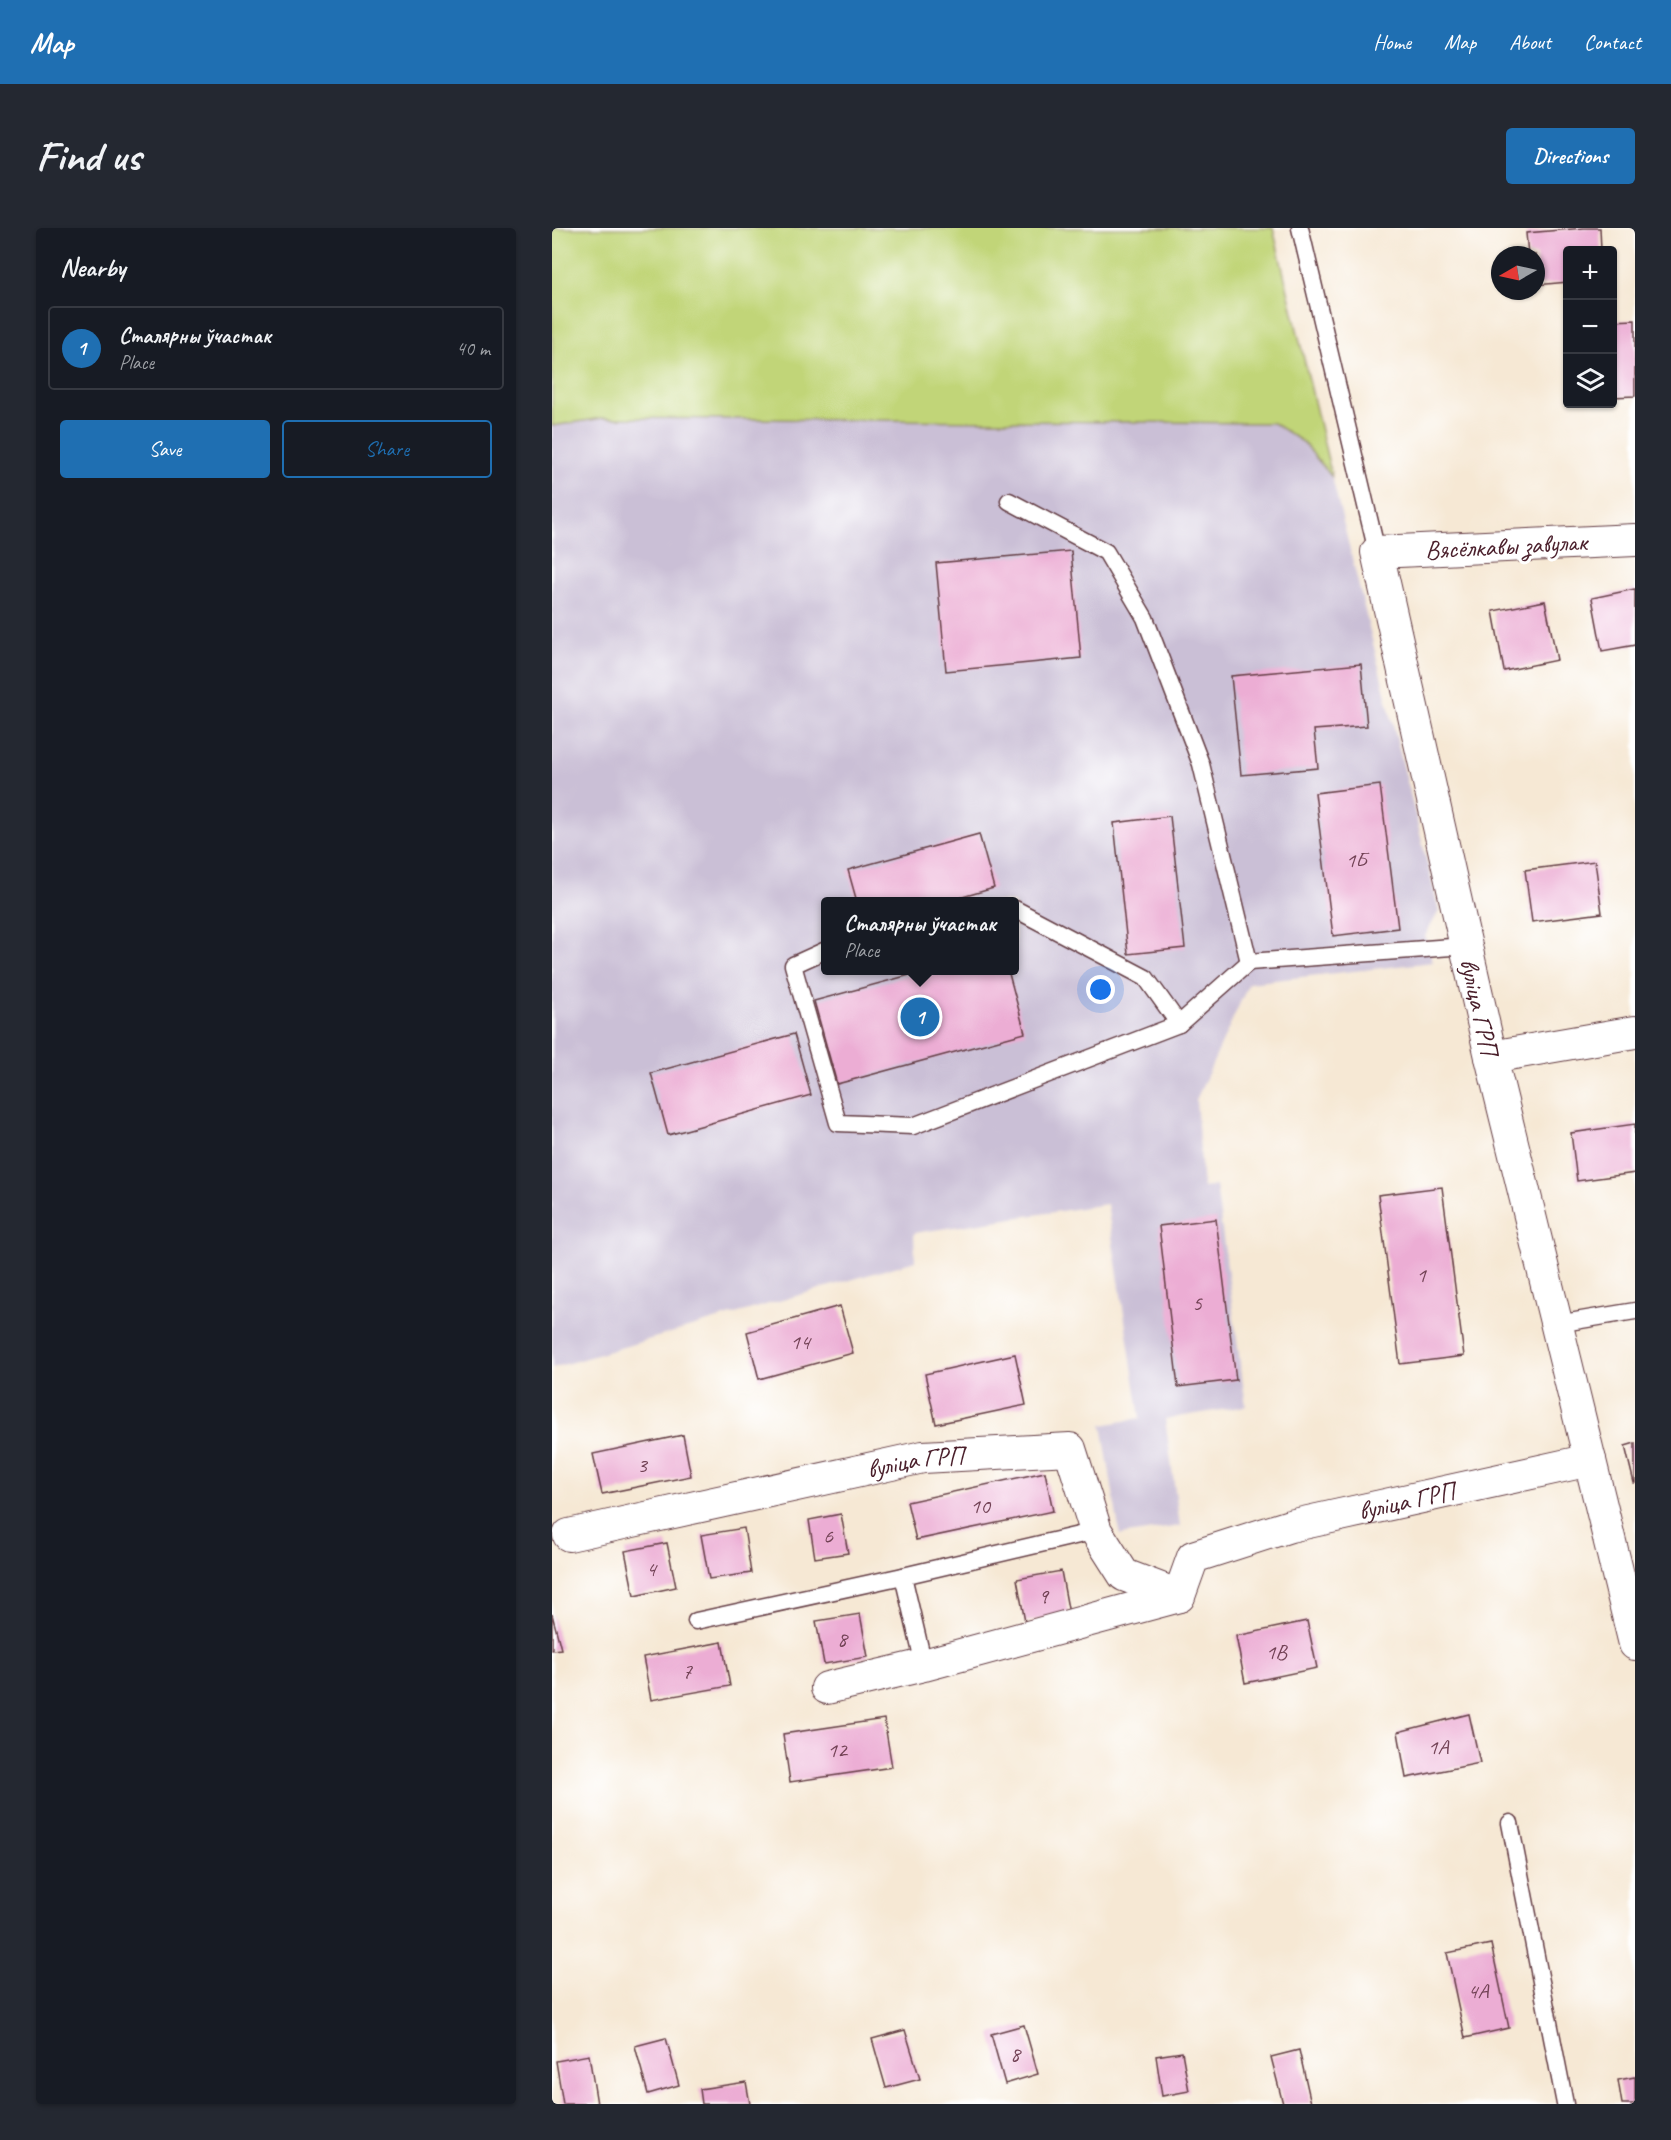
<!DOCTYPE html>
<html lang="en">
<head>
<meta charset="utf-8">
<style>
	:root { --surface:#171b24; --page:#242831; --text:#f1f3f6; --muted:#9ea1a6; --line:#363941; --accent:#1f6fb2 }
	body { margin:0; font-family:Caveat,sans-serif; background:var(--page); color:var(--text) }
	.controls { position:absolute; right:18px; top:18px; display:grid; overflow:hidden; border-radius:6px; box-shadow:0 2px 4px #0004 }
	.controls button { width:54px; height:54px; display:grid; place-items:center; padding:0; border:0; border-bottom:2px solid var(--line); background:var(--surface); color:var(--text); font:30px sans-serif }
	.compass { position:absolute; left:939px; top:18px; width:54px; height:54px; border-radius:50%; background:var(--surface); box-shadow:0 2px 4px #0004; rotate:261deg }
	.you { position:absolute; left:549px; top:762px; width:21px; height:21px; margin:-15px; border:4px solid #fff; border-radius:50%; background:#1a73e8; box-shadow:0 0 0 9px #1a73e833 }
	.badge { display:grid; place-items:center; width:39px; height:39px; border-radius:50%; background:var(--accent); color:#fff; font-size:20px; font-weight:700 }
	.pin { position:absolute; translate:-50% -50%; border:3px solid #fff; box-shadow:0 2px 6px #0006 }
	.popup { position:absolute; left:269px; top:669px; width:198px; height:78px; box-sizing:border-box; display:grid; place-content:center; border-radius:6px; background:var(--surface); filter:drop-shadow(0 2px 4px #0005); font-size:20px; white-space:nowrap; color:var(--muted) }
	.popup b { font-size:22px; color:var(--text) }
	.popup::after { content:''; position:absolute; left:50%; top:100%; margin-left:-12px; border:12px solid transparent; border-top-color:var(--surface) }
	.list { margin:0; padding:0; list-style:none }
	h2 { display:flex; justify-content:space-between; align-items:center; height:78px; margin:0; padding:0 24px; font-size:26px }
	h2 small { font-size:20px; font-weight:400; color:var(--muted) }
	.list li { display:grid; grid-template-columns:39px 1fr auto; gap:18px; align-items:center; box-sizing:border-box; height:84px; margin:0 12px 12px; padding:0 12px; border:2px solid var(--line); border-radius:6px }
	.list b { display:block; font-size:22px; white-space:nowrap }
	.list p { margin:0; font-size:20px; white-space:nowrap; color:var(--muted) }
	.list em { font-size:20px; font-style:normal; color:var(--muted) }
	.actions { display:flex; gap:12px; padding:18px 24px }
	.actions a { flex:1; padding:14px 0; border:2px solid var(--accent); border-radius:6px; text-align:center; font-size:21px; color:var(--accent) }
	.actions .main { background:var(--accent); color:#fff }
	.icon { flex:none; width:33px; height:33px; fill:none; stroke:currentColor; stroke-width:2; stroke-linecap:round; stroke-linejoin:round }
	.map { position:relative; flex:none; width:1083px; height:1876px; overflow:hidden; border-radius:6px }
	header { display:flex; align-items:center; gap:36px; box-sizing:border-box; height:84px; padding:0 30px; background:var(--accent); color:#fff }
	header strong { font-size:28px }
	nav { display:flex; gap:33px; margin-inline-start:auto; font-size:21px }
	.intro { display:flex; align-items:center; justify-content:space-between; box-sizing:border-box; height:144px; padding:0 36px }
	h1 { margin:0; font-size:42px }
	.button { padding:15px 27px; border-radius:6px; background:var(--accent); color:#fff; font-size:21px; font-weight:700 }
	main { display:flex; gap:36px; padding:0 36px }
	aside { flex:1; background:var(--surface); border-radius:6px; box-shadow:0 2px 4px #0004 }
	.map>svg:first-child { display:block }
	.industrial { fill:#cabfd6; fill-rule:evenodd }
	.green { fill:#c1d578; stroke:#867a52; stroke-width:1.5 }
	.building { fill:#ecadd4 }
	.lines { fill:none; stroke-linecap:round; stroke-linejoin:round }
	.service-casing { stroke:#643d44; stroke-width:19 }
	.minor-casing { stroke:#643d44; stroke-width:34 }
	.service { stroke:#fff; stroke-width:16 }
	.minor { stroke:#fff; stroke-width:32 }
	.labels { text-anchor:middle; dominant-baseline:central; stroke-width:6; stroke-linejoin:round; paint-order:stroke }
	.number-label { font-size:22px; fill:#724255 }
	.street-label { font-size:26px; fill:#4a1f2b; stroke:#fff }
</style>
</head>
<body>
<header>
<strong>Map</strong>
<nav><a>Home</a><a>Map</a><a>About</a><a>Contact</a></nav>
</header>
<div class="intro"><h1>Find us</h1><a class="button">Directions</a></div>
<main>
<aside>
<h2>Nearby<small></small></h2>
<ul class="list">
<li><span class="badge">1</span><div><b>Сталярны ўчастак</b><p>Place</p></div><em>40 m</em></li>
</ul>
<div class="actions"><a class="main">Save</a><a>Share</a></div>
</aside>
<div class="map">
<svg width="1083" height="1876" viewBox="0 0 1083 1876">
	<rect width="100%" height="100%" fill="#fff"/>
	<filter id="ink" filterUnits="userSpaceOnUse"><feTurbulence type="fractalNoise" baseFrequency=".0167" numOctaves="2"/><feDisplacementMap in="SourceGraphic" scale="12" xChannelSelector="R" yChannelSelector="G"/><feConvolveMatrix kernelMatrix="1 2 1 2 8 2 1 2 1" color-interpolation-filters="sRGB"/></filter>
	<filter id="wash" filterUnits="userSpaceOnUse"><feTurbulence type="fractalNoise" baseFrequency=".008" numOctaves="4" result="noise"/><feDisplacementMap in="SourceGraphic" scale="24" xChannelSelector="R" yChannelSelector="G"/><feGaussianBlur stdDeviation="1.35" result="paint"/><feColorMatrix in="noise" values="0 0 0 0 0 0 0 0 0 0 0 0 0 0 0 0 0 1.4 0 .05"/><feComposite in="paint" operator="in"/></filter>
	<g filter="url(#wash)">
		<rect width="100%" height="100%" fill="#f6e8d4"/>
		<!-- industrial -->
		<path class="industrial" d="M51,190L721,195L751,214L780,249L887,683L873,708L881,734L697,755L644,872L651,960L664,958L694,1178L613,1191L628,1298L568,1307L550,1197L588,1190L555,976L362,1005L363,1033L0,1140V198ZM274,674H463V742H274Z"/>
		<!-- green -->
		<polygon class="green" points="0,0 721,0 780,249 751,214 721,195 51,190 0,198"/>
		<g id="blocks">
			<!-- building -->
			<g class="building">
				<polygon points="1032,0 1048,0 1049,22 1016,22 1016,54 984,57 984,27 976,27 974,5"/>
				<polygon points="1083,92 1083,168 1060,169 1060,93"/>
				<polygon points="519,323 529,430 394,443 384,335"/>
				<polygon points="1083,361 1083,417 1050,423 1040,370"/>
				<polygon points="993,373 1005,432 952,443 941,383"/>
				<polygon points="809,436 815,498 762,502 766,540 689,547 679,448"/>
				<polygon points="828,557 846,700 781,708 763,565"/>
				<polygon points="618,588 633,720 576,726 562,595"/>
				<polygon points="427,606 442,660 393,674 305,674 296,642"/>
				<polygon points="1043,633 1050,685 980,694 973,642"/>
				<polygon points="376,742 456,742 473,805 285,856 262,773"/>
				<polygon points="242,806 259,867 116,907 99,845"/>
				<polygon points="1083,896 1083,945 1025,953 1019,905"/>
				<polygon points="890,959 912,1128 848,1136 826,967"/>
				<polygon points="664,991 684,1152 626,1159 607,998"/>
				<polygon points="288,1078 301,1125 207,1151 195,1104"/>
				<polygon points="463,1126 474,1177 384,1196 373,1146"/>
				<polygon points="131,1207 139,1248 50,1266 41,1226"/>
				<polygon points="1083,1215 1083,1255 1082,1255 1073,1218"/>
				<polygon points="493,1244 501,1283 364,1312 355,1274"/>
				<polygon points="289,1286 296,1325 263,1330 257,1292"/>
				<polygon points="192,1300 199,1345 157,1351 149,1307"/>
				<polygon points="115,1315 124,1359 82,1368 73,1323"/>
				<polygon points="509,1343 517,1386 473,1394 465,1351"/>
				<polygon points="0,1386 9,1421 0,1422"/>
				<polygon points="308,1386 316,1429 272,1436 264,1393"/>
				<polygon points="755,1393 765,1440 693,1455 684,1408"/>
				<polygon points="170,1414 178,1458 99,1472 91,1429"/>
				<polygon points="917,1486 928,1535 854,1550 846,1504"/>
				<polygon points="332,1491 340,1539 238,1554 231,1506"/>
				<polygon points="939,1716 957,1800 913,1810 895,1725"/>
				<polygon points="472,1797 486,1846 453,1856 439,1806"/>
				<polygon points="353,1802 368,1851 334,1860 320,1811"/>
				<polygon points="114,1810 127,1857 96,1866 83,1818"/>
				<polygon points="747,1822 759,1875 731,1876 719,1829"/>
				<polygon points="630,1824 637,1863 610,1868 604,1828"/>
				<polygon points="37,1827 45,1876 11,1876 4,1833"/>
				<polygon points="1083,1849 1083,1876 1070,1876 1066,1852"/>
				<polygon points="194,1854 198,1876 150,1876 148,1861"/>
			</g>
		</g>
	</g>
	<g filter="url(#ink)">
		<use href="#blocks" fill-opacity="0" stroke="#643d44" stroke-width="1.5"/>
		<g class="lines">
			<defs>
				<g id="service">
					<polyline points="748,0 825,324"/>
					<polyline points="457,273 554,324 593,390 649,536 697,734 913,718"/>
					<polyline points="463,681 594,750 627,796"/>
					<polyline points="274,722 241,737 286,895 361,898 627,796 697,734"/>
					<polyline points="1005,1096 1083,1083"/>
					<polyline points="351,1348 544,1303"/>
					<polyline points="144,1393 351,1348 372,1437"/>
					<polyline points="958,1595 1013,1876"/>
				</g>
				<g id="minor">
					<path id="s1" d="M1083,312L825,324L939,829L1083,1416"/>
					<polyline points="939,829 1083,804"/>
					<path id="s2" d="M17,1307L371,1229L518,1221L544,1303L572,1347L627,1368"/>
					<path id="s3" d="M275,1460L372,1437L627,1368L641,1329L738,1298L1038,1232"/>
				</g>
			</defs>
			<!-- service casing -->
			<use href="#service" class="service-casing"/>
			<!-- minor casing -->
			<use href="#minor" class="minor-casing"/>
			<!-- service -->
			<use href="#service" class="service"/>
			<!-- minor -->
			<use href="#minor" class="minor"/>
		</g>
	</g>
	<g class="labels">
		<!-- number labels -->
		<g class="number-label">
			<text x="804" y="632">1Б</text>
			<text x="869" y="1047">1</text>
			<text x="645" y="1075">5</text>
			<text x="248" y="1114">14</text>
			<text x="90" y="1237">3</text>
			<text x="428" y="1278">10</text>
			<text x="276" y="1308">6</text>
			<text x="99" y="1341">4</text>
			<text x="491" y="1368">9</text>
			<text x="290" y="1411">8</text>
			<text x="724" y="1424">1В</text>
			<text x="135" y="1443">7</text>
			<text x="886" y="1519">1А</text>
			<text x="285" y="1522">12</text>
			<text x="926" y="1763">4А</text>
			<text x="463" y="1826">8</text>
		</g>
		<!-- street labels -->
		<g class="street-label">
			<text transform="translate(954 318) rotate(-3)">Вясёлкавы завулак</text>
			<text stroke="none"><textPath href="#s1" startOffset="724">вуліца ГРП</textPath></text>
			<text stroke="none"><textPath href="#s2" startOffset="354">вуліца ГРП</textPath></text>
			<text stroke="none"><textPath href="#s3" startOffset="626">вуліца ГРП</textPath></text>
		</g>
	</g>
</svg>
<div class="controls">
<button>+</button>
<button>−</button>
<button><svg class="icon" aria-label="layers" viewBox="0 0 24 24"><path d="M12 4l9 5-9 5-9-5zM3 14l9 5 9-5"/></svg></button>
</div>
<svg class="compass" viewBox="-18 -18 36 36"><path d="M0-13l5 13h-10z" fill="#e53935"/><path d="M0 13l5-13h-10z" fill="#9ea1a6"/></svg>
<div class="you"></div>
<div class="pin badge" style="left:368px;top:789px">1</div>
<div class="popup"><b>Сталярны ўчастак</b>Place</div>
</div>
</main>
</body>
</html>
